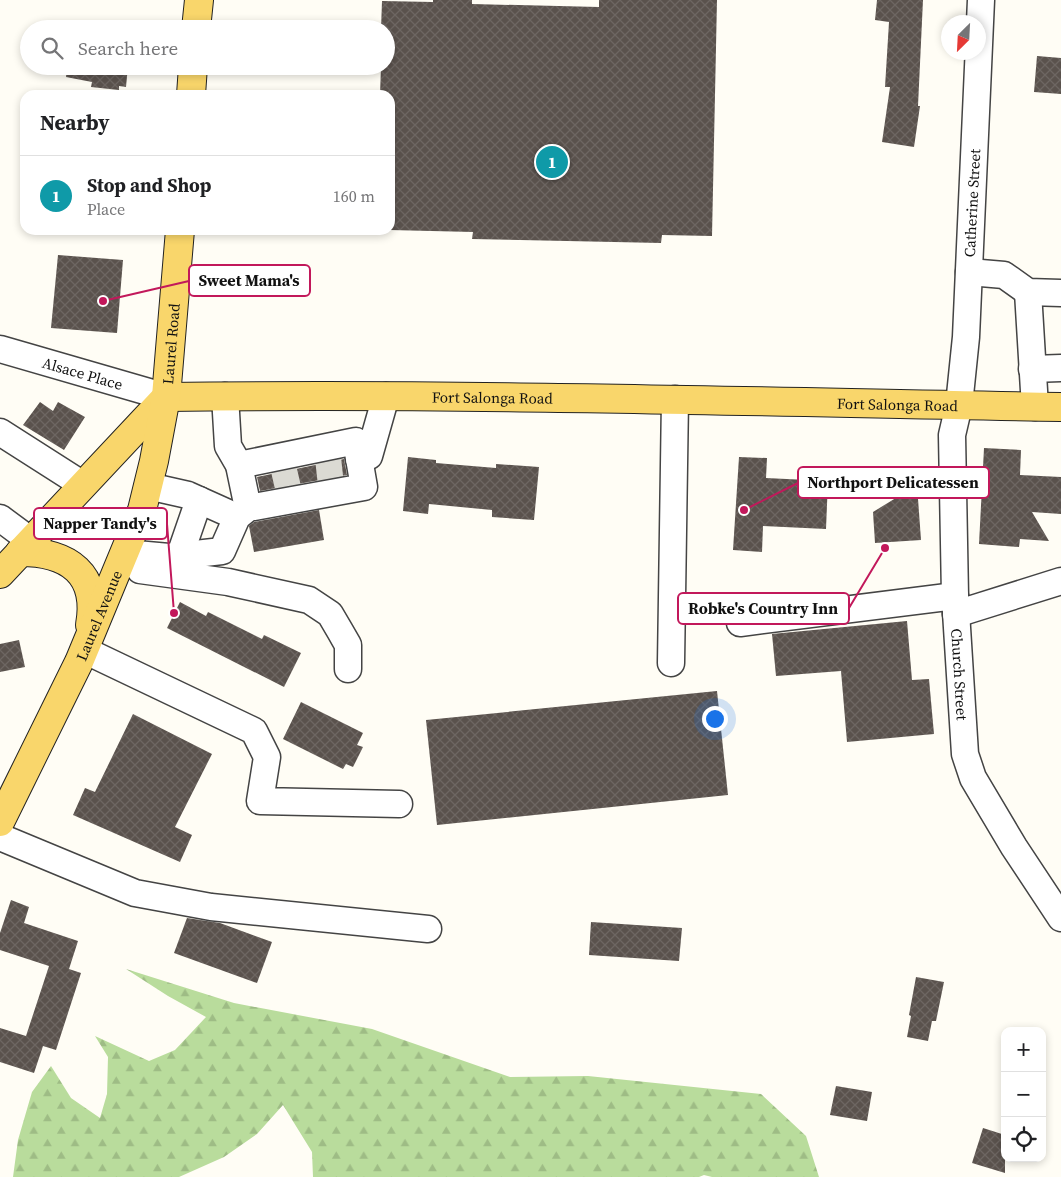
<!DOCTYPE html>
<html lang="en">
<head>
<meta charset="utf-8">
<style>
	:root { --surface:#fff; --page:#f2f2f2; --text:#202124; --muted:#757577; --line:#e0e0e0; --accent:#b45309 }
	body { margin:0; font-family:"Source Serif 4",serif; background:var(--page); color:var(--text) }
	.controls { position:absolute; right:15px; bottom:15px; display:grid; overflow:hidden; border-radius:10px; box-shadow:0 2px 8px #0003 }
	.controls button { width:45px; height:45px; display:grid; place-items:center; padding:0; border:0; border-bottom:1px solid var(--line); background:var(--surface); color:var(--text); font:25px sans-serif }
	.compass { position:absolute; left:941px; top:15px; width:45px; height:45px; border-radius:50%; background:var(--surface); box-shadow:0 2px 8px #0003; rotate:204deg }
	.you { position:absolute; left:714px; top:718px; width:18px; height:18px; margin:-12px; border:4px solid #fff; border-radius:50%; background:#1a73e8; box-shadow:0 0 0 8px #1a73e833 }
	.badge { display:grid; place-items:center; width:32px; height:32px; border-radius:50%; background:var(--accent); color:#fff; font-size:16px; font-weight:700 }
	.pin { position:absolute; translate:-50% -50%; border:2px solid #fff; box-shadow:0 1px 5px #0006 }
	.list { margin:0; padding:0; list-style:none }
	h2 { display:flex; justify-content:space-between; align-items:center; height:65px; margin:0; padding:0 20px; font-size:21px }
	h2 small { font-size:16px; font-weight:400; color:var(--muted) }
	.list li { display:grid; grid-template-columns:32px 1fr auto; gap:15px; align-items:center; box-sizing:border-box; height:80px; padding:0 20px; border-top:1px solid var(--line) }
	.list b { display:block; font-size:19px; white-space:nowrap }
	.list p { margin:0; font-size:16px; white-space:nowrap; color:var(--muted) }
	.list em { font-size:16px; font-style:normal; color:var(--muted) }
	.icon { flex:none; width:28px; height:28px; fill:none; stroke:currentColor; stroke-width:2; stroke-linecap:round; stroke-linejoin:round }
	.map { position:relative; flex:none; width:1061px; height:1177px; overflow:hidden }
	.search { position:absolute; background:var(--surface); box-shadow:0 2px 8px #0003; left:20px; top:20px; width:375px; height:55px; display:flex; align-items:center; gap:12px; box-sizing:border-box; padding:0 18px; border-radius:28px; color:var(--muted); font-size:19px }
	.panel { position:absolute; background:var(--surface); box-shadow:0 2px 8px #0003; left:20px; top:90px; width:375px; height:145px; border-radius:15px }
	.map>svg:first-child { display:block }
	.forest { fill:url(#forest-firs) }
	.building { fill:url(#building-cross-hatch) }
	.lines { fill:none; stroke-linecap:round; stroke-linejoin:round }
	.minor-tunnel { stroke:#dbdad3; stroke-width:26; stroke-dasharray:26 13; stroke-linecap:butt }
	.minor-casing { stroke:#444; stroke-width:29 }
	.major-casing { stroke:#222; stroke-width:30 }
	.minor { stroke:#fff; stroke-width:26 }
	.major { stroke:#f9d66b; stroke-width:28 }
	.labels { text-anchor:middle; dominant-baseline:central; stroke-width:5; stroke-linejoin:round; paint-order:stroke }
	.street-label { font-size:15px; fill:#111; stroke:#fff }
	.leader { fill:none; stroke:#c2185b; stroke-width:2 }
	.callout-dot { fill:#c2185b; stroke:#fff; stroke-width:2 }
	.callout { fill:#fff; stroke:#c2185b; stroke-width:2 }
	.callout-label { font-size:16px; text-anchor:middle; font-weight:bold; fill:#111 }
</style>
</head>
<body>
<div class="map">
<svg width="1061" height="1177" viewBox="0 0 1061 1177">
	<defs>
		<pattern id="forest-firs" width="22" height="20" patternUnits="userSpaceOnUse" patternTransform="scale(1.25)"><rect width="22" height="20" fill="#b9dc9c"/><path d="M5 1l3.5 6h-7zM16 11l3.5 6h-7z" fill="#9ebc85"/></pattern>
		<pattern id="building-cross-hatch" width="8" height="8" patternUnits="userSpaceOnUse" patternTransform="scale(1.25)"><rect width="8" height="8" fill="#5a524d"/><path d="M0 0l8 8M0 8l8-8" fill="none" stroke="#6d6662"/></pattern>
	</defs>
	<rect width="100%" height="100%" fill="#fffdf5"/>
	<!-- forest -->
	<polygon class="forest" points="126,969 234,1003 372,1029 510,1077 588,1076 761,1094 806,1136 819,1177 712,1177 704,1175 699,1177 313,1177 312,1152 283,1105 257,1134 224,1157 179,1177 13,1177 18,1140 32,1092 51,1066 71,1098 100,1118 107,1094 108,1057 95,1036 149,1061 175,1050 206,1017 168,996"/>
	<!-- building -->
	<g class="building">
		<polygon points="433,0 472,0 472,4 599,7 599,0 717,0 712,236 662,235 661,243 472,239 473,232 390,230 390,95 380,95 381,66 386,66 386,29 381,29 382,1 433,2"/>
		<polygon points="877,0 923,0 918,106 920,106 914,147 882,142 890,87 885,87 889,22 875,20"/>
		<polygon points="1037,56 1061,58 1061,94 1034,92"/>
		<polygon points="67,66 128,66 126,87 119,86 119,90 91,87 92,82 66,77"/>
		<polygon points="58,255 123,260 117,333 51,328"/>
		<polygon points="40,402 53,411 58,402 85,417 64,450 23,425"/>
		<polygon points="984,448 1021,450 1020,475 1061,477 1061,514 1032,512 1049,541 1020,539 1019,547 979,544"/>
		<polygon points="408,457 436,460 436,463 496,468 496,464 539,467 534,520 492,517 492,510 429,504 428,514 403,511"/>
		<polygon points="739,457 767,458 766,478 828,481 826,529 763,526 762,552 733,550"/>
		<polygon points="344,459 347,475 260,491 257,477"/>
		<polygon points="917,485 921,540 875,543 873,512"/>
		<polygon points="319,510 324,540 254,552 249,526 254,522"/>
		<polygon points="180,602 206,616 208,612 262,639 264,635 301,653 284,687 167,628"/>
		<polygon points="907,621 912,680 929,679 934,734 847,742 841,671 776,676 772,634"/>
		<polygon points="19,640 25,667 0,672 0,644"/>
		<polygon points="717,691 728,795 437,825 426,720"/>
		<polygon points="301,702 363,733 357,745 363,747 353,767 346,764 343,769 283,739"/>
		<polygon points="133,714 212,754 175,827 192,835 180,862 73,815 85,788 95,792"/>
		<polygon points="11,900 29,907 24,923 78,941 69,969 81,973 56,1050 43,1046 34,1073 0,1062 0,1028 26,1036 49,966 0,950 0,933"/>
		<polygon points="187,918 220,923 272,942 257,983 174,953"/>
		<polygon points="591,922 682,928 679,961 589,955"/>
		<polygon points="916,977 944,982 936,1021 932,1021 928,1041 907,1037 911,1016 909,1015"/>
		<polygon points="836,1086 872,1092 867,1121 830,1115"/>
		<polygon points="983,1128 1005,1135 1005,1173 972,1163"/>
	</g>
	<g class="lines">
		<!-- minor-tunnel -->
		<g class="minor-tunnel">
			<polyline points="328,458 331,485"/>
			<polyline points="283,466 289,492"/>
		</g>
		<defs>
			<g id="minor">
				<path id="s1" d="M981,0L966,337L959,405L952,435L955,596L965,754L973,778L1014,847L1061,918"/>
				<polyline points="969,272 1004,275 1028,292 1061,293"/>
				<polyline points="1028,292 1035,407"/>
				<path id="s2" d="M0,349L166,397"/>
				<polyline points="1032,369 1061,368"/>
				<polyline points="225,396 228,446 239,465 248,508"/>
				<polyline points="0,432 83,485"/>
				<polyline points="359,459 369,456 386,396"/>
				<polyline points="148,486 188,495 237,517"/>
				<polyline points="0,518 31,541"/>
				<polyline points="125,553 169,557 222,551 237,517 248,508 364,487 356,441 239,465"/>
				<polyline points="180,555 199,500"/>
				<polyline points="140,570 228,582 309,600 330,614 340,631 348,645 348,669"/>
				<polyline points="956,614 1061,581"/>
				<polyline points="740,623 955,596"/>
				<polyline points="84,650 254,731 267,757 260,801 399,804"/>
				<polyline points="671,663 675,399"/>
				<polyline points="0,837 135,893 211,907 428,929"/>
			</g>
			<g id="major">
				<polyline points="196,29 199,0"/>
				<polyline points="191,95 193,66"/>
				<path d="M20,552C69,552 99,574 90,625"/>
				<path id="s3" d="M0,574L166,397C464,393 763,402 1061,407"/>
				<path id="s4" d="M0,822L79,662L142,510L154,461L166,397L180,230"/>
			</g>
		</defs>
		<!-- minor casing -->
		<use href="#minor" class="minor-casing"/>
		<!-- major casing -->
		<use href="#major" class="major-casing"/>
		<!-- minor -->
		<use href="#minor" class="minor"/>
		<!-- major -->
		<use href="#major" class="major"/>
	</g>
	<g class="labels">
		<!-- street labels -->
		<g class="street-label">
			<text transform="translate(972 203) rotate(-87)">Catherine Street</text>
			<text stroke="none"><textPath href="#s4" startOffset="512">Laurel Road</textPath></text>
			<text stroke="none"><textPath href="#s2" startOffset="86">Alsace Place</textPath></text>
			<text stroke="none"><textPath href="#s3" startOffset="569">Fort Salonga Road</textPath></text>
			<text stroke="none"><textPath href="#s3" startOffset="974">Fort Salonga Road</textPath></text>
			<text stroke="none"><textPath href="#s4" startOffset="229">Laurel Avenue</textPath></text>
			<text stroke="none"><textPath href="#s1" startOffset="676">Church Street</textPath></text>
		</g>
	</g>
	<!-- callouts -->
	<path class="leader" d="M103 301L189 281M744 510L798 483M174 613L167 524M885 548L849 608"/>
	<g class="callout-dot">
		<circle cx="103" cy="301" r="5"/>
		<circle cx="744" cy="510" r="5"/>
		<circle cx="174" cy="613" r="5"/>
		<circle cx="885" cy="548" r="5"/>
	</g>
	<g class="callout">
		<rect x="189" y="265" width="121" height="31" rx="5"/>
		<rect x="798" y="467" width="191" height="31" rx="5"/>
		<rect x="34" y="508" width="133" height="31" rx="5"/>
		<rect x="678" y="593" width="171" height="31" rx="5"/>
	</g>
	<g class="callout-label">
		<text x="249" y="286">Sweet Mama's</text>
		<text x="893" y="488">Northport Delicatessen</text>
		<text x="100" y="529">Napper Tandy's</text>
		<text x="763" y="614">Robke's Country Inn</text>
	</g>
</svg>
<div class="controls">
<button>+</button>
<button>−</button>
<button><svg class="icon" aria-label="locate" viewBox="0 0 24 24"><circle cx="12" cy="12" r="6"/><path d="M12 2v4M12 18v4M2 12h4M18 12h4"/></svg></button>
</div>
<svg class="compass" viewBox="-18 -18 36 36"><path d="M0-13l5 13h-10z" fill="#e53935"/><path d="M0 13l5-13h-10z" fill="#757577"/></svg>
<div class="you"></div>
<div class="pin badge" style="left:552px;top:162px;background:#0f9aa8">1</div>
<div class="search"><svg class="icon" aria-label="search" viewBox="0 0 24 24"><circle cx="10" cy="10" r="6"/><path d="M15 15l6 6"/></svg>Search here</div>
<section class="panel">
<h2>Nearby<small></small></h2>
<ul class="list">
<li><span class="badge" style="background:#0f9aa8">1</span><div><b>Stop and Shop</b><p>Place</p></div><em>160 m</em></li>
</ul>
</section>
</div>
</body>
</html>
